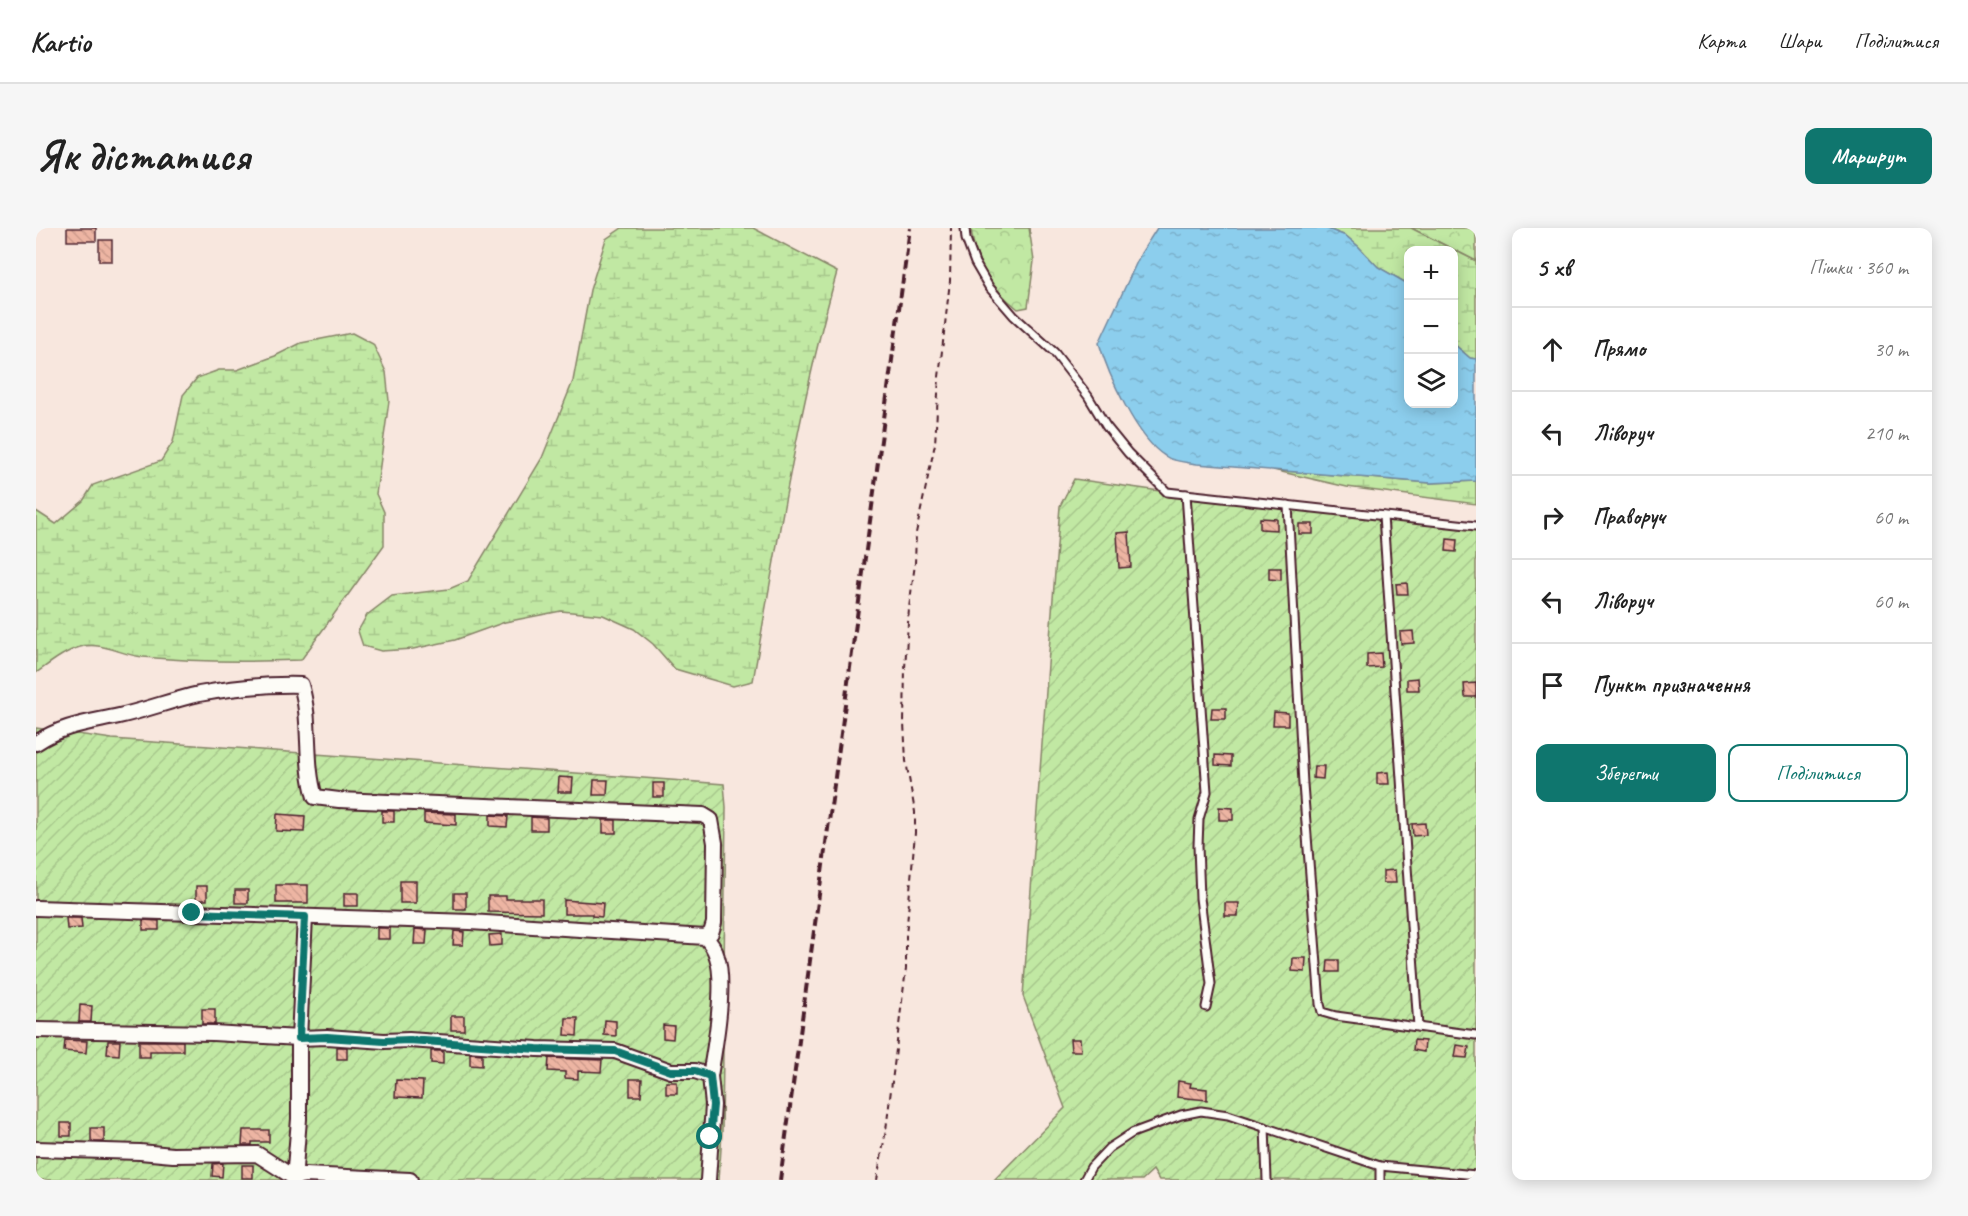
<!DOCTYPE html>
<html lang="uk">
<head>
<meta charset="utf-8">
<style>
	:root { --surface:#fff; --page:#f6f6f6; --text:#222; --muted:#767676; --line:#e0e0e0; --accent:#0f766e }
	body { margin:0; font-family:Caveat,sans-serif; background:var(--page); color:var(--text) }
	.controls { position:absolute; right:18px; top:18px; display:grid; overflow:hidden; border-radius:12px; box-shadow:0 3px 15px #0003 }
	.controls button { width:54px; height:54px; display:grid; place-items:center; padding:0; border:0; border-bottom:2px solid var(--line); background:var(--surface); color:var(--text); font:30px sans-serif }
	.stop { position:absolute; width:18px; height:18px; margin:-14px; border:4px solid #0f766e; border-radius:50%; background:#fff }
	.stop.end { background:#0f766e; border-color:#fff; box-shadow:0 2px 6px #0008 }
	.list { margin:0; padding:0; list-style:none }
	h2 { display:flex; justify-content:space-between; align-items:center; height:78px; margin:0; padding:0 24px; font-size:26px }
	h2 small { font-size:20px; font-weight:400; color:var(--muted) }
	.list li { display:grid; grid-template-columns:39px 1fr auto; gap:18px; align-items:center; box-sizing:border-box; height:84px; padding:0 24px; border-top:2px solid var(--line) }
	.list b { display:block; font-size:22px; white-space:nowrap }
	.list em { font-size:20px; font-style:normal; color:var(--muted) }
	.actions { display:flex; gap:12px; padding:18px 24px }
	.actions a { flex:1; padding:14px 0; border:2px solid var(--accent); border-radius:12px; text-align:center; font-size:21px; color:var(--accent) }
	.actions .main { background:var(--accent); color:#fff }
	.icon { flex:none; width:33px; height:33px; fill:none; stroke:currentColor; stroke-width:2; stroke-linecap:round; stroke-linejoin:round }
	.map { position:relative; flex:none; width:1440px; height:952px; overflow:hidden; border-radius:12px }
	header { display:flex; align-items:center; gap:36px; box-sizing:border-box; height:84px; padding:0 30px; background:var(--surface); border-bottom:2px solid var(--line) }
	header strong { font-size:28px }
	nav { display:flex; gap:33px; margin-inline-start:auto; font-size:21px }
	.intro { display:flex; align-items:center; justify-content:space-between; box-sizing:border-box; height:144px; padding:0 36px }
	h1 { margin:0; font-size:42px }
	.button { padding:15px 27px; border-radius:12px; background:var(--accent); color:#fff; font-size:21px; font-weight:700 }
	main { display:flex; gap:36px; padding:0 36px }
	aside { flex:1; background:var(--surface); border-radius:12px; box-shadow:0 3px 15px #0003 }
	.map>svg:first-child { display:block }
	.forest { fill:url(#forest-crowns); stroke:#868467; stroke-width:1.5 }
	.wetland { fill:url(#wetland-marsh); stroke:#868467; stroke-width:1.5 }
	.garden { fill:url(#garden-furrows); stroke:#868467; stroke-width:1.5 }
	.water { fill:url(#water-ripples); stroke:#72889f; stroke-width:1.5 }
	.building { fill:url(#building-back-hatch); stroke:#4a1f2b; stroke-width:1.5 }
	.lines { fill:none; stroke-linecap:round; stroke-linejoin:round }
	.service-casing { stroke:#4a1f2b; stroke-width:11 }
	.minor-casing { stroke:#4a1f2b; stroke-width:18 }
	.path { stroke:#4a1f2b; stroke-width:2; stroke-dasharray:6 4.5; stroke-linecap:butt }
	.service { stroke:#fdfcf7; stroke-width:7 }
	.minor { stroke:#fdfcf7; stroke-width:14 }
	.rail { stroke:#4a1f2b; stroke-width:4; stroke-dasharray:9 4.5; stroke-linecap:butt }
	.route { stroke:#0f766e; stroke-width:8 }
</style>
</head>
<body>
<header>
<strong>Kartio</strong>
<nav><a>Карта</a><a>Шари</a><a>Поділитися</a></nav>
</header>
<div class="intro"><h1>Як дістатися</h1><a class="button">Маршрут</a></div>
<main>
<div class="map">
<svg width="1440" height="952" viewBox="0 0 1440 952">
	<defs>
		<pattern id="forest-crowns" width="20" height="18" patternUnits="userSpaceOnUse" patternTransform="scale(1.5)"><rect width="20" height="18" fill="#c1e8a3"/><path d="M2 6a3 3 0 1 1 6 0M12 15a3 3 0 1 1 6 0" fill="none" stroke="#a7c78c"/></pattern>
		<pattern id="wetland-marsh" width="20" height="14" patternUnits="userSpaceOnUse" patternTransform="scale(1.5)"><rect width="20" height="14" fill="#c1e8a3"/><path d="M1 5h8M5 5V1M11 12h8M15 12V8" fill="none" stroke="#a7c78c"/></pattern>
		<pattern id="garden-furrows" width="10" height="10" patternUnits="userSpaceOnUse" patternTransform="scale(1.5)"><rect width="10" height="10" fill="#c1e8a3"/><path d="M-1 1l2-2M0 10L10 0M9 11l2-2" fill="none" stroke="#a7c78c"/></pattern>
		<pattern id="water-ripples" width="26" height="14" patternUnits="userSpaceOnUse" patternTransform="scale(1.5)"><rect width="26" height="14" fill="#8cceed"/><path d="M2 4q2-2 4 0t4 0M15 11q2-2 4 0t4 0" fill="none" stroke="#7ab0cb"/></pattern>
		<pattern id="building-back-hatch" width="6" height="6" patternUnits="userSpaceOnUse" patternTransform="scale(1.5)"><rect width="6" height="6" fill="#edb5a3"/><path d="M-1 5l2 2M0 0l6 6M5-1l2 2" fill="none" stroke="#cd9b8c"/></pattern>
	</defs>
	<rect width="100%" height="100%" fill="#f8e7de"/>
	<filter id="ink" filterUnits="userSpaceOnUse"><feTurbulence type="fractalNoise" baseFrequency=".0167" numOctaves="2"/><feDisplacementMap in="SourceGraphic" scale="12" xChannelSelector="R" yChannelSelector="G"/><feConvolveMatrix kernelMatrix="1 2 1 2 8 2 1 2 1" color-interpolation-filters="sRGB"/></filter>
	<g filter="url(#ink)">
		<!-- forest -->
		<g class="forest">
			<path d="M935,0H993L998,33L992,79L982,81C956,61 938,33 935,0Z"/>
			<polygon points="1375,0 1440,0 1440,33"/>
		</g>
		<!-- wetland -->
		<g class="wetland">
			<path d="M586,0H717L801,44C763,177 741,317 717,453L697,458L639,441L617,416L598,401L567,387L525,383L469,394L419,412L377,421L345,423L327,418L322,403L331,387L356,368L413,361L432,353L506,230L537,153L554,62L570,11Z"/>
			<polygon points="1289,0 1375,0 1440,33 1440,131 1434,130 1418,116 1418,22 1372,22 1372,56 1342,39 1322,18 1310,8"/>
			<path d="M316,105L337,116L350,144L353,173L340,266L348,284V317L265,432C212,434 159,434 107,429C84,427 67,413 44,419C27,424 13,436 0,445V283L20,296L47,273L57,257L125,233L137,214L147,167L161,150L183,142H201L239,128L265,115Z"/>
			<polygon points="1237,242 1395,255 1440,253 1440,276 1311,259"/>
		</g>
		<!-- garden -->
		<g class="garden">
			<polygon points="1038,251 1131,264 1440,298 1440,952 1123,952 1117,942 1106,952 958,952 1029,880 987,768 1024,278"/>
			<polygon points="0,500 76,511 688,556 690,579 686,904 683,952 0,952"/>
		</g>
		<!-- water -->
		<path class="water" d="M1121,0H1289L1310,8L1322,18L1342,39L1372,56V176H1418V116L1434,130L1440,131V253L1395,255L1161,236C1151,234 1137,234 1129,228C1101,211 1072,146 1063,115L1105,25Z"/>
		<!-- building -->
		<g class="building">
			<rect x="31" y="0" width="29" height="13"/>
			<rect x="63" y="12" width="13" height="21"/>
			<polygon points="1224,290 1241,291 1241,302 1224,301"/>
			<rect x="1263" y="296" width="14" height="10"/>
			<polygon points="1093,304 1095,339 1083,340 1081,305"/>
			<polygon points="1411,311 1421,312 1420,324 1410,323"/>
			<polygon points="1233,340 1245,340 1245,352 1233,351"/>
			<polygon points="1371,355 1372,366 1361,366 1360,356"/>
			<polygon points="1377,403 1378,415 1365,416 1364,404"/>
			<polygon points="1345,425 1346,439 1331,440 1331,426"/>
			<polygon points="1382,450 1383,462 1371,462 1371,451"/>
			<polygon points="1440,455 1440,469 1429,469 1428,456"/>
			<polygon points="1176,480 1190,480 1190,491 1175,491"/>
			<polygon points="1238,484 1252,485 1252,497 1237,497"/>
			<polygon points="1179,527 1195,528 1195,538 1179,537"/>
			<polygon points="1278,538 1288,538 1287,551 1277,550"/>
			<polygon points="1352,544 1353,556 1341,556 1341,545"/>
			<polygon points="523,549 537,550 536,564 522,564"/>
			<polygon points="558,552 572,552 571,567 557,567"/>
			<rect x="617" y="555" width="11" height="14"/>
			<polygon points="1183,579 1197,580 1197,592 1183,592"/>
			<rect x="346" y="583" width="12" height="11"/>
			<polygon points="388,585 420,586 420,597 388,595"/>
			<polygon points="241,586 269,588 268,604 240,603"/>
			<polygon points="454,587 472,588 471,599 454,598"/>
			<polygon points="495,589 511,590 511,602 495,602"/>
			<rect x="567" y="592" width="13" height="13"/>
			<polygon points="1389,595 1390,607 1377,608 1376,596"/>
			<polygon points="1359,642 1360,655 1347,655 1347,643"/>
			<rect x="364" y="653" width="16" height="22"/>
			<rect x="240" y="657" width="32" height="18"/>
			<rect x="160" y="658" width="11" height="14"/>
			<rect x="199" y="662" width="13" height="13"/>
			<rect x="308" y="665" width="14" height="13"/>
			<rect x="418" y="665" width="12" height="16"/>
			<polygon points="452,668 470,668 470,671 506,671 506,685 452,684"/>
			<polygon points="528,672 567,675 566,689 556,688 556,686 528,686"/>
			<polygon points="1189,675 1203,675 1202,688 1189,688"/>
			<polygon points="30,690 45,690 46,700 31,701"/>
			<polygon points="107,692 123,693 123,702 107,702"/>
			<rect x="341" y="700" width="13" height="11"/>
			<polygon points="379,701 391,702 390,716 378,716"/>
			<polygon points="418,703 428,704 427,717 417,717"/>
			<polygon points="466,706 466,717 454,718 453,707"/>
			<polygon points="1257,730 1270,730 1269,744 1256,743"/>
			<polygon points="1292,732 1303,732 1303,744 1291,744"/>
			<polygon points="44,777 56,778 55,794 43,794"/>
			<rect x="166" y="781" width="13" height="15"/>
			<rect x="415" y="788" width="13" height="14"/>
			<polygon points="530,790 542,790 541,808 529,807"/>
			<polygon points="569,792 580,793 580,808 568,807"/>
			<polygon points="627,797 638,798 637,811 627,810"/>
			<polygon points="1034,811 1044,811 1045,823 1035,823"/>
			<polygon points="29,812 51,813 50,825 28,823"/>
			<polygon points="1378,812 1389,813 1388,824 1377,822"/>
			<polygon points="72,813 84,813 83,827 71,826"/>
			<polygon points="103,813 147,813 147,823 114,823 114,829 103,829"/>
			<polygon points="1421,817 1433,819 1431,830 1419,829"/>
			<rect x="301" y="819" width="10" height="12"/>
			<polygon points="395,823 407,823 407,836 395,835"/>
			<polygon points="434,825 446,826 446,838 434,837"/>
			<polygon points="513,830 566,832 565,844 542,843 542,851 529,850 529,844 512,843"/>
			<polygon points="594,851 606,851 605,868 594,868"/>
			<polygon points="360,852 387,853 386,870 359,869"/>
			<polygon points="1142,853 1155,855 1154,859 1171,861 1171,872 1141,869"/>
			<rect x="630" y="854" width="11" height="12"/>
			<rect x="25" y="895" width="10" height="13"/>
			<rect x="55" y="900" width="13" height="14"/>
			<polygon points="207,902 233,902 233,914 216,914 216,917 206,917"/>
			<polygon points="187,935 186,949 176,948 177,936"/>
			<rect x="206" y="937" width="11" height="13"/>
		</g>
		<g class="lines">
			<defs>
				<g id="service">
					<polyline points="929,0 930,11 939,35 953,59 978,88 1018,124 1052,168 1070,198 1092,225 1131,264 1440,298"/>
					<polyline points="1150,266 1171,564 1163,591 1162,618 1164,670 1175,756 1170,779"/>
					<polyline points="1252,277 1267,556 1284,776 1286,784 1300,788 1440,807"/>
					<polyline points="1347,288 1382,799"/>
					<polyline points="1229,899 1231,952"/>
					<polyline points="1344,938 1344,952"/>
					<polyline points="1048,952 1055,939 1073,920 1096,905 1145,887 1165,883 1192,887 1344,938 1440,947"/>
				</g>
				<g id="minor">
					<path d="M0,515C27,497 52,495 83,488C110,482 136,472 163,466C196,460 232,456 265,457C276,494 268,533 279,569L303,572L667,587L675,592L679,615L678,695L675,705L669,709"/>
					<path d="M0,680L434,694L669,709C675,715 679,721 681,729C690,756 679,819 674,848"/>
					<polyline points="0,802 177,805 263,810 269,689"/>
					<polyline points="0,921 104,924 137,927 221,926 257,949 269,947 374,952"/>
					<polyline points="258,952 263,891 263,810 291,809 348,813 373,812 501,821 579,823 635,843 659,843 674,848 677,877 672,952"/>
				</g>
			</defs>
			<!-- service casing -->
			<use href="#service" class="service-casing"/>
			<!-- minor casing -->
			<use href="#minor" class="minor-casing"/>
			<!-- path -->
			<polyline class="path" points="841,952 850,902 870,741 870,708 879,605 879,584 870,533 868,495 869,440 873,380 879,336 880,305 899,216 903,149 914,53 915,0"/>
			<!-- service -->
			<use href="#service" class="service"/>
			<!-- minor -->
			<use href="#minor" class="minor"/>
			<!-- rail -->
			<polyline class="rail" points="744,952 874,0"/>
		</g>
	</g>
	<g class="lines" filter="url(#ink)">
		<!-- route -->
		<polyline class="route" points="156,685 269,689 263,810 291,809 348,813 373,812 501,821 579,823 635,843 659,843 674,848 677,877 674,909"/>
	</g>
</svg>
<div class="controls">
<button>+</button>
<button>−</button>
<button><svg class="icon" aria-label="layers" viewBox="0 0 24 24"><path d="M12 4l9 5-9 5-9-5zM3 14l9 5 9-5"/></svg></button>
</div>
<div class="stop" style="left:674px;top:909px"></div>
<div class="stop end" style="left:156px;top:685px"></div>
</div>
<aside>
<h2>5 хв<small>Пішки · 360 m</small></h2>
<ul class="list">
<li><svg class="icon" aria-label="ahead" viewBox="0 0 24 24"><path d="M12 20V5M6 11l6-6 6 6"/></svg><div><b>Прямо</b></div><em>30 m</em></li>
<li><svg class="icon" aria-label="left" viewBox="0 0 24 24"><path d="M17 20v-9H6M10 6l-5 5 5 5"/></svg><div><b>Ліворуч</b></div><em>210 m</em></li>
<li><svg class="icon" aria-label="right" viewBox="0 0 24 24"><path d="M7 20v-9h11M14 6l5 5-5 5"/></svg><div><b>Праворуч</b></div><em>60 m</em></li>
<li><svg class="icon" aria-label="left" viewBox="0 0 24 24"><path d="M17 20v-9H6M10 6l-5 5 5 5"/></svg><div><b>Ліворуч</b></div><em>60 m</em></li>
<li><svg class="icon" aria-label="arrive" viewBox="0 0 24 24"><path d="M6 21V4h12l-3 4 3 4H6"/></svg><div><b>Пункт призначення</b></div></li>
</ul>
<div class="actions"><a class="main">Зберегти</a><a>Поділитися</a></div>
</aside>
</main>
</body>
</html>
